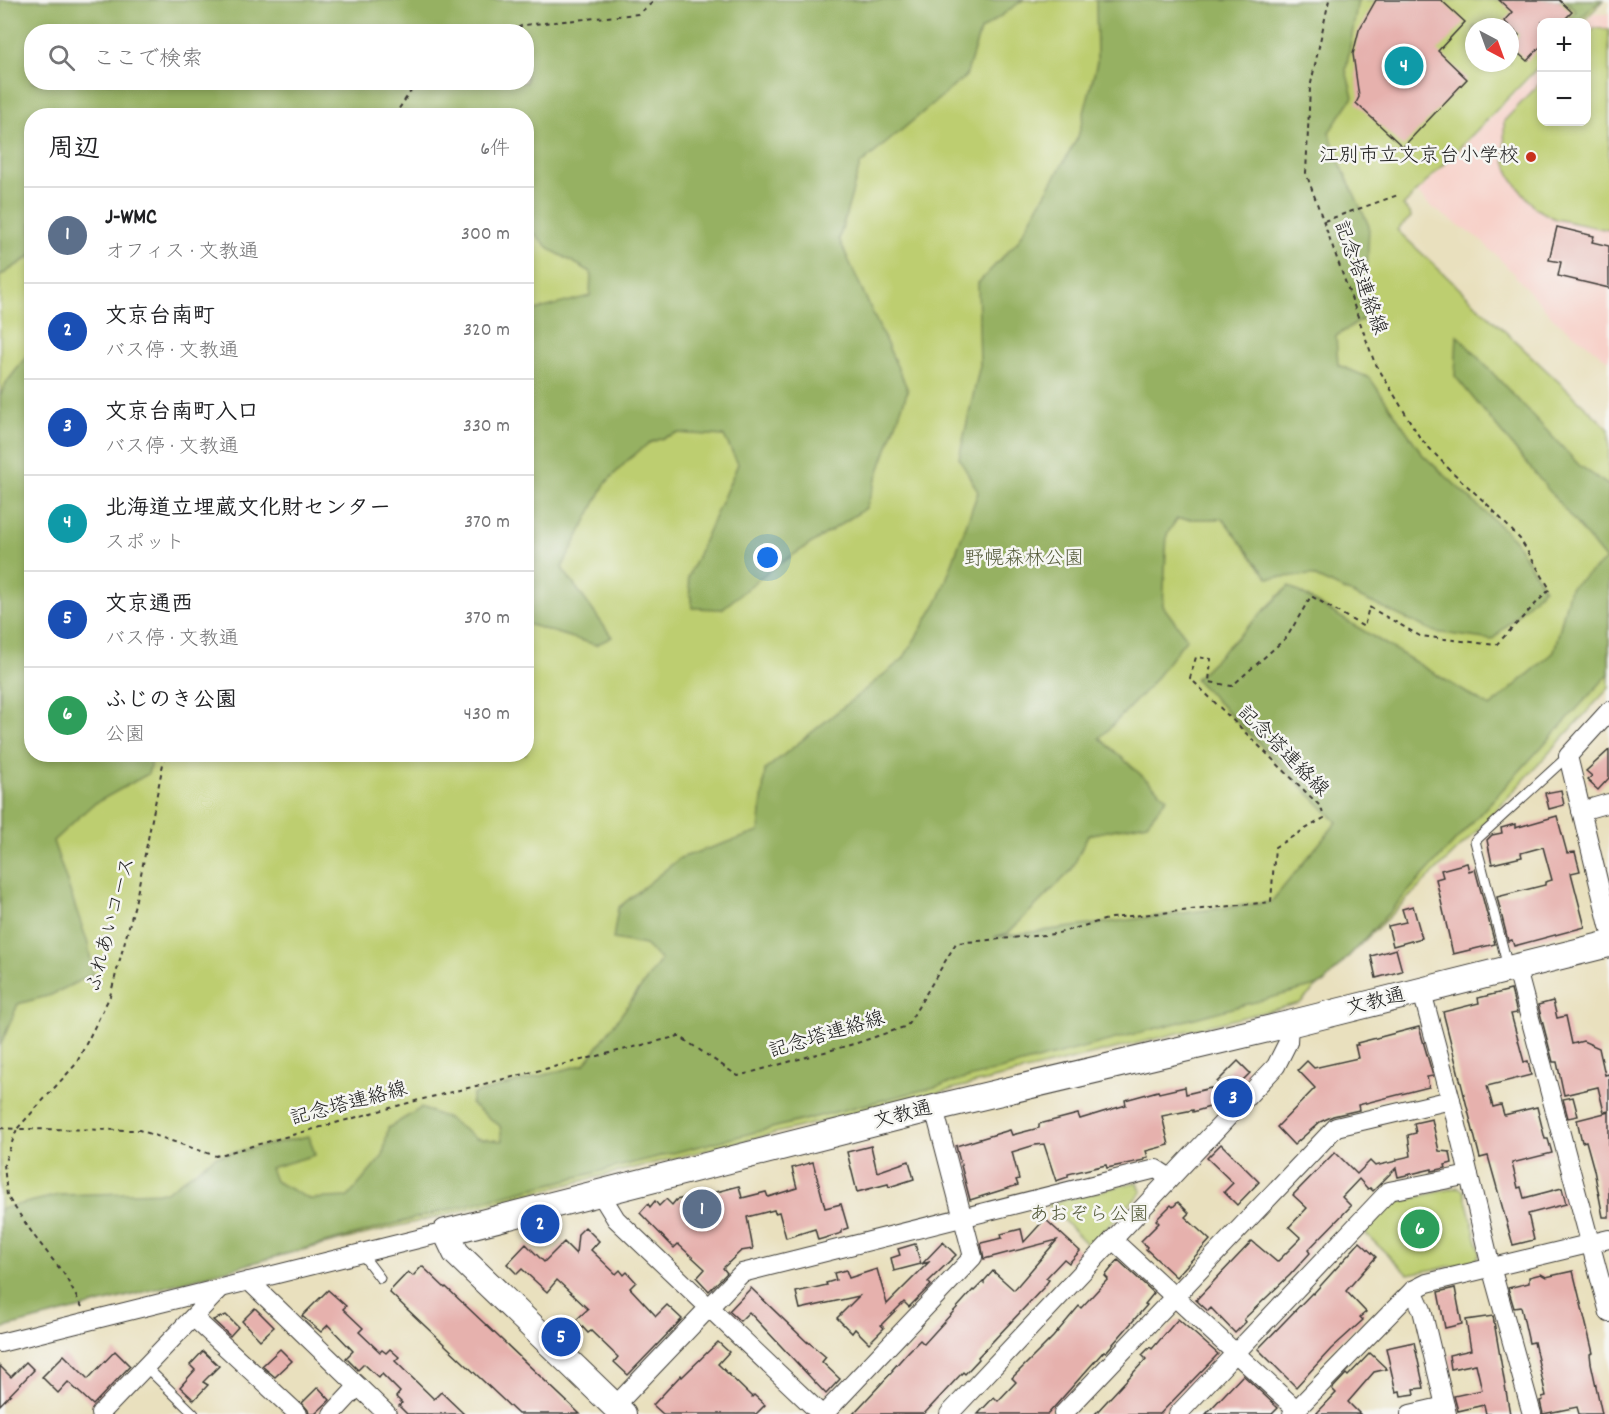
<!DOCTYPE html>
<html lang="ja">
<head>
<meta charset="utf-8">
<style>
	:root { --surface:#fff; --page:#f6f6f6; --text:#202124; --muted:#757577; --line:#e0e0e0; --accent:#c8321e }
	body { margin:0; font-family:Dekko,"Klee One",sans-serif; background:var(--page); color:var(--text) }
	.controls { position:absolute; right:18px; top:18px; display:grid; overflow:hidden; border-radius:12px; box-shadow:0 3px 9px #0003 }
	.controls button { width:54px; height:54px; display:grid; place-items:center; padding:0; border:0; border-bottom:2px solid var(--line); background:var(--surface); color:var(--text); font:30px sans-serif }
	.compass { position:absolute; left:1465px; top:18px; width:54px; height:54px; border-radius:50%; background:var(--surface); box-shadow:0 3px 9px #0003; rotate:139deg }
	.you { position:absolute; left:768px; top:558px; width:21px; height:21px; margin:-15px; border:4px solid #fff; border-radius:50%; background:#1a73e8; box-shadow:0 0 0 9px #1a73e833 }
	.badge { display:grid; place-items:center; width:39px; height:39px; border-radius:50%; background:var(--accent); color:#fff; font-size:20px; font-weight:700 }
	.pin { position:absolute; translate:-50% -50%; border:3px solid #fff; box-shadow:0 2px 6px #0006 }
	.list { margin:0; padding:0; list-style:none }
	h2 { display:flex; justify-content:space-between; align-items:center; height:78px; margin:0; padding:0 24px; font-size:26px }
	h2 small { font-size:20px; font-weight:400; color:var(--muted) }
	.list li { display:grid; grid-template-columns:39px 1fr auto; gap:18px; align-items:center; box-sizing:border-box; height:96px; padding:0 24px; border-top:2px solid var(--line) }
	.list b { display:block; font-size:22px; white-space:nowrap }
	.list p { margin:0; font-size:20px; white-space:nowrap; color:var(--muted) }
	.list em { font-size:20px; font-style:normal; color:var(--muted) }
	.icon { flex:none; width:33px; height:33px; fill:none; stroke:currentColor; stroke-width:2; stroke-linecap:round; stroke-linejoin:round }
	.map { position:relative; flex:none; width:1609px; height:1414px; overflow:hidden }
	.search { position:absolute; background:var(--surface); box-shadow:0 3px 9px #0003; left:24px; top:24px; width:510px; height:66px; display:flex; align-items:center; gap:15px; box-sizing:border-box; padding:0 21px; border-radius:24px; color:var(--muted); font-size:22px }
	.panel { position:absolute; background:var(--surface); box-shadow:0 3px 9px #0003; left:24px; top:108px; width:510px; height:654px; border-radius:24px }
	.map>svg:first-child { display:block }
	.built { fill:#f7d1c9 }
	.green { fill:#bdce70; stroke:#6c7546; stroke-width:1.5; fill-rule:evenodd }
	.forest { fill:#96b162; stroke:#59663f; stroke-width:1.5; fill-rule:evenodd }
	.building { fill:#e6b1ad }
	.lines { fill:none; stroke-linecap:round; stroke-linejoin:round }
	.lane-casing { stroke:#3b3934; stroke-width:11 }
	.street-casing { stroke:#3b3934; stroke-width:20 }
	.secondary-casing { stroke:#3b3934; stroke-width:28 }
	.path { stroke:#3b3934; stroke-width:2; stroke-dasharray:4.5 4.5; stroke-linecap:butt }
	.lane { stroke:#fff; stroke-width:9 }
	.street { stroke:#fff; stroke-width:18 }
	.secondary { stroke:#fff; stroke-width:26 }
	.poi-dot { fill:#c8321e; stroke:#f6f6f2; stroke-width:2 }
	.labels { text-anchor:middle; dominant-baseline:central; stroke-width:5; stroke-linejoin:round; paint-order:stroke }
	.poi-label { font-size:20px; fill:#1c1c1c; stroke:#f6f6f2; text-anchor:end }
	.street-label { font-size:20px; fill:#1c1c1c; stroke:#f6f6f2 }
	.park-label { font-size:20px; fill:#545a39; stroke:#f6f6f2 }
</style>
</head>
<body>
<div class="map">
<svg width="1609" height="1414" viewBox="0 0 1609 1414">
	<rect width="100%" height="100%" fill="#f6f6f2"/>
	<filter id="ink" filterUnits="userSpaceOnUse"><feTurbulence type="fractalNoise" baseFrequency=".0167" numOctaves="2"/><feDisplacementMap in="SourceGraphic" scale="12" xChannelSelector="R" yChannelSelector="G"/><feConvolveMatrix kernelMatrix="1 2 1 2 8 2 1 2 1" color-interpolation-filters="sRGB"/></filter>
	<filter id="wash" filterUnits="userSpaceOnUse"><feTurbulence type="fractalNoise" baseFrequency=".008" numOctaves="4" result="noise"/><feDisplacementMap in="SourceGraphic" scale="24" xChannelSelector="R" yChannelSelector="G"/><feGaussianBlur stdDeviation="1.35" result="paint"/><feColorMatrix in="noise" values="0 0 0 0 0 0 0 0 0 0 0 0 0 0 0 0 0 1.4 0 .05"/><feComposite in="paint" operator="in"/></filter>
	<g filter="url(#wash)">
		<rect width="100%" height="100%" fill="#e9e0be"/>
		<!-- built -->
		<polygon class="built" points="1594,14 1609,14 1609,361 1554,319 1499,258 1478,238 1430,206 1418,193 1541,67 1542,122 1586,122 1585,22"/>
		<!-- green -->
		<g class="green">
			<path d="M0,0H1604L1582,22H1542L1541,64L1403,206L1410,213L1411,217L1397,230L1609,429V688L1473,835L1300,1003L0,1325ZM1474,27H1510V63H1474ZM32,32H526V82H32ZM32,116H526V754H32Z"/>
			<polygon points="1594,28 1609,29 1609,230 1555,219 1535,208 1512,179 1505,161 1504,121 1541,82 1542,122 1586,122 1587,36"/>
			<polygon points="1136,1182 1142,1192 1089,1246 1047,1204"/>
			<polygon points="1458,1187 1464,1191 1480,1253 1474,1262 1408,1274 1366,1234 1364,1224 1382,1206"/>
		</g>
		<!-- forest -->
		<g class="forest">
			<path d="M0,0H1023L980,31L966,76L860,165L839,239L908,390L866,508L770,570L722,609L692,608L688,577L738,464L724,436L677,433L649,443L628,460L605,484L562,568L612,637L596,645L527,624V324L531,311L590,296L591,272L551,250L527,226L526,116H32L31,256L0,276ZM32,32H526V82H32Z"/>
			<polygon points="1096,0 1358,0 1346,70 1353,97 1329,132 1339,161 1369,226 1365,318 1336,336 1338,365 1370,378 1423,455 1514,539 1544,588 1492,640 1435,632 1311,575 1268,578 1223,519 1177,519 1167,534 1163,606 1187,638 1149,687 1100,738 1167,798 1147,823 1088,835 1071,871 1008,933 994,937 1271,902 1337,822 1195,679 1289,586 1490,707 1554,652 1570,588 1606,560 1455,376 1457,335 1579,465 1609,486 1609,674 1323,984 931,1088 431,1214 191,1280 0,1329 0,1209 59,1195 166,1192 216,1156 309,1136 315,1155 270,1168 275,1181 309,1199 348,1197 383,1156 388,1128 421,1108 447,1118 476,1138 502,1141 500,1126 471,1104 473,1094 585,1064 661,960 645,945 613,939 618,908 680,858 759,832 765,770 903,659 940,597 978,492 959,458 980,365 978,283 1018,241 1078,137 1097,62"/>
			<polygon points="1565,0 1604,0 1593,6 1577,22 1566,22 1576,11"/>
			<polygon points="31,351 32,754 153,755 148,774 92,805 53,841 88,944 93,974 51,995 18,1004 0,1047 0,396 6,383"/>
		</g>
		<g id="blocks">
			<!-- building -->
			<g class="building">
				<polygon points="1376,0 1441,0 1465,22 1438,51 1467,79 1403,147 1356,103 1359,97 1353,54 1359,30"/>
				<polygon points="1499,0 1559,0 1572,12 1562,22 1542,22 1542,45 1527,61 1510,46 1519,35 1504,21 1512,12"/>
				<polygon points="1557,227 1594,236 1592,242 1609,246 1609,288 1558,276 1561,262 1549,260"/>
				<polygon points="1609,750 1609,778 1598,790 1587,780 1592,776 1586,771"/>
				<polygon points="1561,790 1564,805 1549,809 1545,793"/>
				<polygon points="1557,816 1567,853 1575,852 1580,871 1571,873 1585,927 1514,946 1512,940 1508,941 1497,897 1545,885 1545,882 1552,880 1543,847 1521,853 1522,857 1492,864 1487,840 1492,835 1502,833 1501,828 1515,824 1515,828"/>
				<polygon points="1467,863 1469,871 1475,869 1495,944 1453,954 1436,879 1443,877 1441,870"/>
				<polygon points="1413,906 1422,938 1393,946 1388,926 1406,922 1402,909"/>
				<polygon points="1396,949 1402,971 1376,978 1371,956"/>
				<polygon points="1511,990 1517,1013 1511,1014 1524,1062 1528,1061 1531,1075 1487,1086 1493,1107 1501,1105 1504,1115 1537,1107 1545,1139 1548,1139 1552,1153 1512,1163 1518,1188 1521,1187 1524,1198 1562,1188 1566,1204 1528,1214 1534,1240 1513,1245 1488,1156 1480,1158 1443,1012 1479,1003 1478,998"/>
				<polygon points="1553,1001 1557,1018 1566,1016 1572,1044 1583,1041 1599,1048 1605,1075 1609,1074 1609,1111 1604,1112 1598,1087 1564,1095 1557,1062 1553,1062 1538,1005"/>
				<polygon points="1419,1027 1433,1076 1427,1077 1429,1087 1358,1105 1359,1110 1333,1116 1320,1122 1294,1145 1277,1127 1315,1088 1298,1070 1307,1061 1314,1068 1358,1058 1355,1045 1358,1045 1357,1043"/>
				<polygon points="1238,1061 1250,1073 1229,1094 1217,1082"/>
				<polygon points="1185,1087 1186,1094 1211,1088 1216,1105 1193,1112 1193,1110 1162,1116 1169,1145 1146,1151 1148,1157 1144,1158 1144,1160 1107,1168 1106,1165 1068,1174 1068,1177 1056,1181 1044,1144 1035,1145 1012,1152 1019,1179 1016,1180 1018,1185 970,1200 956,1146 1010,1130 1012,1135 1039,1128 1039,1124 1078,1114 1080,1119 1126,1105 1125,1100 1158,1091 1159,1093"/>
				<polygon points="1573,1097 1578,1116 1568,1118 1563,1099"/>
				<polygon points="1609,1112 1609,1217 1603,1217 1594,1170 1586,1141 1582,1142 1577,1120"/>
				<polygon points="1432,1119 1439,1151 1450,1152 1452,1163 1445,1165 1446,1168 1432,1171 1432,1169 1398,1177 1396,1168 1373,1191 1370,1188 1368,1189 1359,1179 1342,1197 1351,1206 1308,1250 1310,1253 1290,1275 1244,1319 1246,1322 1235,1333 1211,1308 1208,1311 1196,1300 1252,1241 1277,1262 1301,1238 1289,1227 1307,1208 1293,1195 1335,1152 1357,1174 1370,1161 1375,1166 1397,1161 1397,1159 1411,1156 1408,1135 1416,1133 1414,1123"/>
				<polygon points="1221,1144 1259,1182 1237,1205 1224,1192 1233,1183 1207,1158"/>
				<polygon points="871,1146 877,1172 909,1161 914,1179 889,1187 888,1184 857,1192 847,1152"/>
				<polygon points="813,1162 825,1208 841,1204 848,1228 842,1230 842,1233 818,1240 815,1229 786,1238 779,1212 775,1213 774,1210 747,1217 753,1249 741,1251 723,1268 727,1273 709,1291 697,1278 705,1269 678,1244 674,1248 640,1213 648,1204 650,1207 655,1201 659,1206 666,1199 672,1205 676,1200 693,1196 694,1198 739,1186 742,1198 766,1192 768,1197 797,1188 792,1168"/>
				<polygon points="1178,1202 1189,1213 1185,1217 1210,1240 1176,1277 1146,1249 1147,1247 1141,1241 1159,1223 1156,1220 1171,1205 1173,1207"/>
				<polygon points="1045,1219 1080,1251 1069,1263 1064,1259 1046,1278 1049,1280 1044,1287 978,1357 979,1359 965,1374 963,1372 924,1414 853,1414 893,1371 892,1370 908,1352 920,1340 924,1344 973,1290 974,1291 983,1282 984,1283 984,1281 993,1271 1014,1290 1057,1240 984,1259 981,1243 1002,1238 1001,1234 1021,1229 1024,1242"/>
				<polygon points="585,1227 599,1241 591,1250 616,1274 620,1270 624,1275 627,1272 636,1282 630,1288 656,1316 667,1305 682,1319 628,1375 614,1362 618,1357 591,1331 588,1333 576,1320 588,1309 557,1280 547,1292 522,1269 517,1274 507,1264 526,1244 544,1262 564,1242 576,1254 578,1234"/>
				<polygon points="943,1242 956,1255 928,1282 931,1285 909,1307 904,1302 881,1325 884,1328 869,1343 855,1329 852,1333 837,1318 859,1296 800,1309 796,1292 827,1285 826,1283 836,1280 834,1273 846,1270 849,1278 877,1269 887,1304 929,1262 922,1264"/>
				<polygon points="1360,1242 1376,1257 1346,1291 1366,1312 1360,1317 1363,1320 1331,1349 1296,1387 1258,1349 1312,1293 1313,1294"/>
				<polygon points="915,1244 921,1264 894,1271 891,1258 900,1255 898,1249"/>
				<polygon points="1118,1260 1154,1293 1145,1304 1147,1305 1106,1352 1104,1351 1048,1414 978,1414 994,1397 998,1401 1016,1382 1012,1378 1053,1337 1079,1306 1081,1308 1108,1279 1105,1276"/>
				<polygon points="422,1266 445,1288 446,1287 580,1414 518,1414 389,1292 408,1272 413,1276"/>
				<polygon points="1573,1271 1593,1353 1590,1354 1591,1363 1602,1414 1579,1414 1577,1407 1543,1414 1540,1401 1543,1400 1542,1397 1546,1396 1534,1342 1529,1343 1521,1307 1514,1308 1508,1288 1529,1283 1529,1277 1541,1274 1546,1277"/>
				<polygon points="751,1288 808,1343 807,1341 826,1357 822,1362 840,1379 826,1394 749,1312 740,1321 729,1311"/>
				<polygon points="1455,1288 1462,1324 1445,1328 1438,1292"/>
				<polygon points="328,1290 346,1306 343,1309 363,1328 359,1332 380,1352 382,1350 386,1353 390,1349 399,1357 395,1361 434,1399 441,1392 464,1414 407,1414 399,1406 402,1403 396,1397 400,1392 382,1374 379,1378 364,1364 358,1370 346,1358 353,1351 328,1325 321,1332 302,1316"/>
				<polygon points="255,1308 274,1327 260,1340 242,1321"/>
				<polygon points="226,1315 238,1327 230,1336 213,1320"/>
				<polygon points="1493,1316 1510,1414 1486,1414 1484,1405 1458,1411 1454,1396 1482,1390 1476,1364 1451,1369 1449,1355 1471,1350 1466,1320"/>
				<polygon points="1178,1319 1218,1354 1160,1414 1095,1414 1146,1359 1142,1355 1150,1347 1152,1349"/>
				<polygon points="718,1342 729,1352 718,1364 752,1397 754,1395 765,1405 756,1414 663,1414 653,1405 681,1375 682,1377"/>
				<polygon points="1414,1342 1424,1388 1414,1389 1415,1394 1401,1396 1400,1391 1396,1392 1386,1348"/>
				<polygon points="280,1349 292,1361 275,1377 262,1366"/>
				<polygon points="115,1351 130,1366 93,1405 68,1382 58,1393 42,1377 64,1355 88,1379"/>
				<polygon points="203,1351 219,1366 203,1382 208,1385 194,1400 180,1387 195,1370 190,1365"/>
				<polygon points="1370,1353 1387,1369 1374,1372 1348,1402 1360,1414 1316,1414 1336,1393 1332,1389 1346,1374 1348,1376"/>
				<polygon points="26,1362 34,1370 0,1405 0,1366 11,1377"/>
				<polygon points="1243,1375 1278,1408 1272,1414 1206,1414"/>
				<polygon points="318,1387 330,1400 315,1414 309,1414 308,1410 302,1403"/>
			</g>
		</g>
	</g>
	<g filter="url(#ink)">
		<use href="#blocks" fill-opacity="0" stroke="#3b3934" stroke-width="1.5"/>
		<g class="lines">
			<defs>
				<g id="lane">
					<polyline points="1508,967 1475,841 1568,756"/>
					<polyline points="361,1253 380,1278"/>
					<polyline points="146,1367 194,1414"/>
				</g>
				<g id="street">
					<polyline points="1609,711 1568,756 1609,926"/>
					<polyline points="1581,811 1609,803"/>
					<polyline points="1516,966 1609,1313"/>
					<polyline points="1422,992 1451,1100 1491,1267 1532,1414"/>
					<polyline points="600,1193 616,1219 821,1414"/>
					<polyline points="1113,1240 1296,1409"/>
					<polyline points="249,1281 387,1414"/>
					<polyline points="1413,1290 1422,1310 1447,1414"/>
					<polyline points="194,1318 298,1414"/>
					<polyline points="0,1343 446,1232"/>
					<polyline points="615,1406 742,1273 1156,1169 1170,1178"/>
					<polyline points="100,1414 220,1289"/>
					<polyline points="332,1414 358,1386"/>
					<polyline points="824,1414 973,1257 934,1108"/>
					<polyline points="949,1414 1276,1066 1288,1042 1289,1024"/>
					<polyline points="1063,1414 1336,1127 1451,1100"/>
					<polyline points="1178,1414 1389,1191 1469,1175"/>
					<polyline points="1292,1414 1413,1290 1427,1283 1609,1239"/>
					<polyline points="1410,1414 1445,1406"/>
				</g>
				<polyline id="secondary" points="623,1414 456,1253 446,1232 934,1108 1289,1024 1609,944"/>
			</defs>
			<!-- lane casing -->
			<use href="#lane" class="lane-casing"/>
			<!-- street casing -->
			<use href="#street" class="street-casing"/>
			<!-- secondary casing -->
			<use href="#secondary" class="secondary-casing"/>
			<!-- path -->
			<g class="path">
				<polyline points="510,32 523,25 638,14 656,0"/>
				<polyline points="394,116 417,82"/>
				<polyline points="1324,221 1398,195"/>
				<polyline points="0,1128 17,1129 76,1064 110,996 135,904 165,754"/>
				<polyline points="82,1307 64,1274 35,1237 7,1196 4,1164 17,1129 139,1130 216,1156 419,1100 679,1036 738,1076 857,1043 907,1026 956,943 1055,934 1111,918 1271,902 1275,847 1324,818 1321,807 1190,678 1196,657 1211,659 1209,682 1232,686 1287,637 1311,596 1364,627 1369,607 1420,636 1496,645 1550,589 1520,539 1489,506 1449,469 1420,438 1374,361 1306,173 1310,88 1329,0"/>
			</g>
			<!-- lane -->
			<use href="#lane" class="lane"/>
			<!-- street -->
			<use href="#street" class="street"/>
			<!-- secondary -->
			<use href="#secondary" class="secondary"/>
		</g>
	</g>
	<!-- markers -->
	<circle class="poi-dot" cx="1531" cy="157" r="6"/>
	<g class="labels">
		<!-- poi labels -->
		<g class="poi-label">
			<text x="1519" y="157">江別市立文京台小学校</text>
		</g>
		<!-- street labels -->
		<g class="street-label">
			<text transform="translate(1359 278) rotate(70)">記念塔連絡線</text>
			<text transform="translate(1282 752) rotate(45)">記念塔連絡線</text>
			<text transform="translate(112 925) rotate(-75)">ふれあいコース</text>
			<text transform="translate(1376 1003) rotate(-14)">文教通</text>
			<text transform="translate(827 1036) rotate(-17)">記念塔連絡線</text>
			<text transform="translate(349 1105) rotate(-15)">記念塔連絡線</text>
			<text transform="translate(903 1116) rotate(-14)">文教通</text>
		</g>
		<!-- park labels -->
		<g class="park-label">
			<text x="1024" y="560">野幌森林公園</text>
			<text x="1089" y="1216">あおぞら公園</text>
		</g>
	</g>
</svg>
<div class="controls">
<button>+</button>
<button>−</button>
</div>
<svg class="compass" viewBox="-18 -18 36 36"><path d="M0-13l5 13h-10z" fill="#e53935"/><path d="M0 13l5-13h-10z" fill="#757577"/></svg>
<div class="you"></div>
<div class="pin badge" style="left:702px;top:1209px;background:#5c6f8a">1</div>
<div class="pin badge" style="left:540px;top:1224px;background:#1a4fb4">2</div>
<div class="pin badge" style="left:1233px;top:1098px;background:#1a4fb4">3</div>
<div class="pin badge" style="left:1404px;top:66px;background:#0f9aa8">4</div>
<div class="pin badge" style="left:561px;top:1337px;background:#1a4fb4">5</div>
<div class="pin badge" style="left:1420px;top:1229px;background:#2e9e5b">6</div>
<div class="search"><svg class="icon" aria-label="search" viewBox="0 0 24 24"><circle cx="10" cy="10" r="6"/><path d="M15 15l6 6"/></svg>ここで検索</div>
<section class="panel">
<h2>周辺<small>6件</small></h2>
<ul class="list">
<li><span class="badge" style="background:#5c6f8a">1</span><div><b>J−WMC</b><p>オフィス · 文教通</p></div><em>300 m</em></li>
<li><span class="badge" style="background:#1a4fb4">2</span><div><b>文京台南町</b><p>バス停 · 文教通</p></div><em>320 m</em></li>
<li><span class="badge" style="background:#1a4fb4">3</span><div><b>文京台南町入口</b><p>バス停 · 文教通</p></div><em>330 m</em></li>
<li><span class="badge" style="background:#0f9aa8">4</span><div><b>北海道立埋蔵文化財センター</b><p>スポット</p></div><em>370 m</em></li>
<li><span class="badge" style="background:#1a4fb4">5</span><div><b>文京通西</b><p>バス停 · 文教通</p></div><em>370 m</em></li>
<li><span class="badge" style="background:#2e9e5b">6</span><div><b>ふじのき公園</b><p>公園</p></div><em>430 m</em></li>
</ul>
</section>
</div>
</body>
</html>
